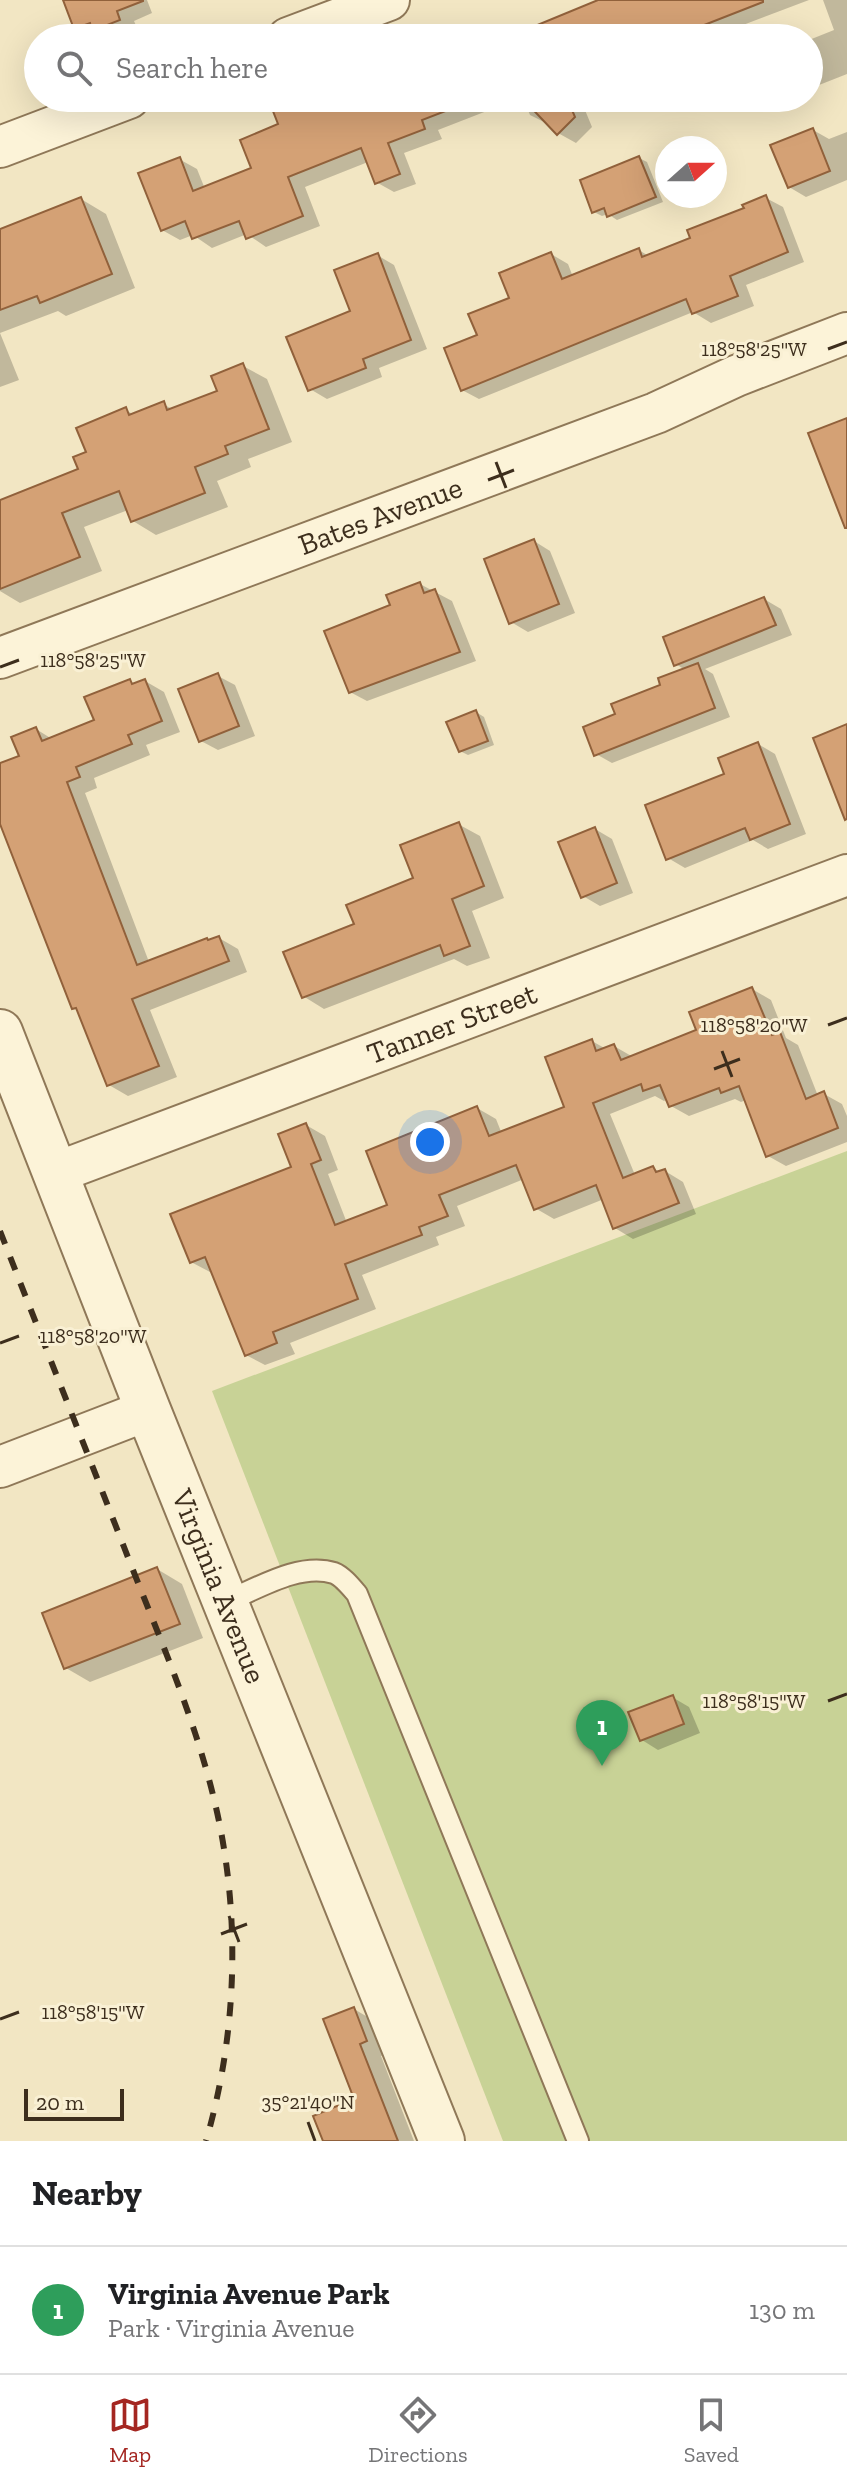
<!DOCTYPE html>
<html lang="en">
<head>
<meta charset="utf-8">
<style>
	:root { --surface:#fff; --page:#f2f2f2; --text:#202124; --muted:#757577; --line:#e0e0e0; --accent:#a42621 }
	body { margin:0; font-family:"Zilla Slab",serif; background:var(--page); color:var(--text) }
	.compass { position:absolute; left:655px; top:136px; width:72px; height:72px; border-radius:50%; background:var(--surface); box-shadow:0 8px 32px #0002; rotate:69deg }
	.scale { position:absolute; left:24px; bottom:20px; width:100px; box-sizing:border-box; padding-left:8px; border:4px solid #3d2e1d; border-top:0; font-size:22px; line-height:28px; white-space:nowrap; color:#3d2e1d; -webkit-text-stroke:6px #f9f0d4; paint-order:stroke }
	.you { position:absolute; left:430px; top:1142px; width:28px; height:28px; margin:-20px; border:6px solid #fff; border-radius:50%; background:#1a73e8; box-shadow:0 0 0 12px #1a73e833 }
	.badge { display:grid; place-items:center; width:52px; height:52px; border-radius:50%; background:var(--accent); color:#fff; font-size:26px; font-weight:700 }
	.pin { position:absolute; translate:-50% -66px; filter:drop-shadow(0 2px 4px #0008) }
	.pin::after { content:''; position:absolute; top:42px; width:28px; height:24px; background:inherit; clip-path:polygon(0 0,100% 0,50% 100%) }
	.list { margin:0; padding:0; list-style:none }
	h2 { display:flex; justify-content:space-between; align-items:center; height:104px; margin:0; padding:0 32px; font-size:34px }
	h2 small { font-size:26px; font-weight:400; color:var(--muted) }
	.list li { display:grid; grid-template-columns:52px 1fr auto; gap:24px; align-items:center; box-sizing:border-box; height:128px; padding:0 32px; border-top:2px solid var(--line) }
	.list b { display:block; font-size:30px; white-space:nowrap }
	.list p { margin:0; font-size:26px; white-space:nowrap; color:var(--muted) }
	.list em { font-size:26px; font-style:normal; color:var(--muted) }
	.icon { flex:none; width:44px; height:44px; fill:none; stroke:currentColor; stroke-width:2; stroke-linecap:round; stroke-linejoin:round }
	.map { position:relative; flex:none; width:847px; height:2141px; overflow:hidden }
	.search { position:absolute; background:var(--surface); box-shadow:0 8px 32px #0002; left:24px; right:24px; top:24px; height:88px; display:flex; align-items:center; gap:20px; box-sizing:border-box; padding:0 28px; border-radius:44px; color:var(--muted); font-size:30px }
	.sheet { height:232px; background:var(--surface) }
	nav { display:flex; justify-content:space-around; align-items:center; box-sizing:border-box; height:112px; border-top:2px solid var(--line); background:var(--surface); font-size:22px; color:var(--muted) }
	nav a { display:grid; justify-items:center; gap:4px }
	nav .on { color:var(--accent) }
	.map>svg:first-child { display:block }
	.green { fill:#c8d296 }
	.shadow { fill:#0003 }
	.building { fill:#d4a175; stroke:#91613b; stroke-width:2 }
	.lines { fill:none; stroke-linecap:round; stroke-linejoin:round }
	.service-casing { stroke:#8f7858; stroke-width:24 }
	.minor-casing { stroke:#8f7858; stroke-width:44 }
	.tertiary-casing { stroke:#8f7858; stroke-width:48 }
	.service { stroke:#fcf3d8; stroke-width:20 }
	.minor { stroke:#fcf3d8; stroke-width:40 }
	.tertiary { stroke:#fcf3d8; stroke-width:44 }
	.rail { stroke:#3d2e1d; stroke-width:6; stroke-dasharray:14 14; stroke-linecap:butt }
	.ticks { fill:none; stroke:#3d2e1d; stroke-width:3 }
	.labels { text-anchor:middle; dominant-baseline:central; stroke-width:6; stroke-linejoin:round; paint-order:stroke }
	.street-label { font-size:30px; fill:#3d2e1d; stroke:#f9f0d4 }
	.ticks-label { font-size:20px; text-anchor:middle; fill:#3d2e1d; stroke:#f9f0d4; stroke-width:6; stroke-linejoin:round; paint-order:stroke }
</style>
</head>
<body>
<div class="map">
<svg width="847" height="2141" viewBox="0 0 847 2141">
	<rect width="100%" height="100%" fill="#f2e6c3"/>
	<!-- green -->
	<polygon class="green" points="847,1151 847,2141 503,2141 212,1391"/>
	<!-- shadow -->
	<g class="shadow">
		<polygon points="65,0 147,0 152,13 134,21 138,30 118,38 104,35 93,38 76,28"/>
		<polygon points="596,0 809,0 709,38 513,38 597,3"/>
		<polygon points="823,0 847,0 847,74 809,89 809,40 834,30"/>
		<polygon points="296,98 520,98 438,130 442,139 404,153 416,184 394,192 376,182 368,162 305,187 320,226 266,247 247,234 212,248 193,235 180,240 162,230 179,159 197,169 205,189 254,169 281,125 274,107"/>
		<polygon points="523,98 580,98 592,127 576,143 558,133 550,125 530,115"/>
		<polygon points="813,130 829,139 847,132 847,180 806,197 789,187"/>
		<polygon points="639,158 647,162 663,202 617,220 608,214 602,216 594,212"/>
		<polygon points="766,198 783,207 804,262 746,285 754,306 711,323 693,312 479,399 462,390 479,336 551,254 568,264 573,277 639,250 650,257 693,239"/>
		<polygon points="81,199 106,214 135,288 66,316 58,311 0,333 19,380 0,387 0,245"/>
		<polygon points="377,255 394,265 427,349 379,368 382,377 327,399 310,389 352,312"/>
		<polygon points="243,366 267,379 292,442 248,459 251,467 217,481 228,507 156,535 133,521 128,510 84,527 102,571 20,603 0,591 0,502 81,470 89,453 126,410 134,415 163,404 174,410 219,392"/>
		<polygon points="534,541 550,551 575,613 528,632 511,622"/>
		<polygon points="420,584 452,601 476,661 367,701 350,692 392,606"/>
		<polygon points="764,599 781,609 792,635 705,669 713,674 730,717 612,763 596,754 618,715 685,670 676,664"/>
		<polygon points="218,676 235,685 255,736 218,750 201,741"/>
		<polygon points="130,681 136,685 145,681 164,692 180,732 146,745 150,755 94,778 97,788 85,793 149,962 219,938 238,949 247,972 150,1010 177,1077 128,1096 109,1085 80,1011 74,1008 0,822 0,766 21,757 36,729 52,739 96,721"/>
		<polygon points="476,712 484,717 494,745 468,755 460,751"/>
		<polygon points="758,744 775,754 806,834 768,849 753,840 685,868 668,858 726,775"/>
		<polygon points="458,824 480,836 504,898 472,911 490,958 467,966 454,959 324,1009 303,996 356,925 416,879"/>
		<polygon points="595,829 612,839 633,893 600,906 583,896"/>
		<polygon points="752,989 771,1000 786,1038 798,1045 818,1096 824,1094 842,1104 847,1116 847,1142 786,1166 768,1156 746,1100 741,1102 735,1099 689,1116 671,1106 668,1099 664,1101 655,1096 610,1114 635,1175 653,1168 660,1172 665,1171 683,1182 696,1214 633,1239 615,1228 604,1199 554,1219 535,1208 524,1179 457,1206 465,1226 436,1237 439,1245 362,1275 376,1309 290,1343 295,1354 265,1365 246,1355 213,1271 210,1272 191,1262 294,1168 306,1125 325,1136 338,1170 328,1174 347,1223 389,1206 477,1108 496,1119 502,1134 567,1108 592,1041 606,1049 614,1046 633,1057 699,1031"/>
		<polygon points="157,1569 182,1584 203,1638 90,1682 66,1668"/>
		<polygon points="672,1697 689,1707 700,1733 658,1750 642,1740"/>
		<polygon points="354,2009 376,2022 388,2053 381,2056 414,2141 325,2141 357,2100"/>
	</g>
	<!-- building -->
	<g class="building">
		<polygon points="63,0 143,0 143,1 117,11 120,20 92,31 90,23 74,29"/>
		<polygon points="598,0 763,0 763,2 671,38 506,38"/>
		<polygon points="290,98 474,100 422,120 425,129 388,143 400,174 375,184 361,148 288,177 303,216 246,239 239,221 192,239 185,221 161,231 138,173 180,157 193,191 251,168 240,140 278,124 271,106"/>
		<polygon points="522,98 567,98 575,117 557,135"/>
		<polygon points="813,128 830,171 788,188 770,145"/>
		<polygon points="639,156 656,197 607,217 604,208 592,213 580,180"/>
		<polygon points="766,195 788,252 730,276 738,296 692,314 686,299 461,391 444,348 477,335 468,314 509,298 499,273 551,252 562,279 639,248 642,257 690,238 687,230 744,208 742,205"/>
		<polygon points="81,197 112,274 40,303 37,296 0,310 0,229"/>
		<polygon points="378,253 411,340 363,359 366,368 308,391 286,337 350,311 334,270"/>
		<polygon points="243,363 269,429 225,446 228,454 195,467 205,493 131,522 119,491 62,513 80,557 0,589 0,500 78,469 73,457 86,452 76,428 126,407 129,415 164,401 167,410 217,391 211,376"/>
		<polygon points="847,418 847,528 845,528 808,433"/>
		<polygon points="534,539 559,604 509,624 484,559"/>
		<polygon points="420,582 424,593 435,589 460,652 349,693 324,631 390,605 386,595"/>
		<polygon points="764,597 776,625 674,666 663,637"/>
		<polygon points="698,663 715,708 594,756 583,727 615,714 611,704 660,685 658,678"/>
		<polygon points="218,673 239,726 199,742 178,689"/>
		<polygon points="130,679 132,684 145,679 162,721 128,735 132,744 76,767 80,777 67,782 137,965 207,938 208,940 219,936 229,961 132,999 159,1066 107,1086 76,1008 72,1009 0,824 0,763 19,756 11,737 36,727 42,741 94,720 84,697"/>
		<polygon points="476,710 488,741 459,752 446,722"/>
		<polygon points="847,724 847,819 845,820 813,738"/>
		<polygon points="758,742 790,824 750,840 745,828 666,860 645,805 724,774 718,758"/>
		<polygon points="459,822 484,886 452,899 470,946 444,956 440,945 302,998 283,952 354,924 346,905 413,878 400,845"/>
		<polygon points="595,827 617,883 581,898 558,842"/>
		<polygon points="752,987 772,1035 780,1032 806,1099 824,1091 838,1128 766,1157 739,1086 721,1093 719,1088 669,1107 660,1085 643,1091 641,1084 593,1103 623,1178 653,1166 656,1172 665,1169 679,1203 613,1229 596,1185 534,1210 516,1165 439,1195 448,1216 419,1227 422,1235 345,1264 358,1299 273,1332 277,1343 245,1356 205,1257 190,1263 170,1214 291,1167 278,1134 306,1123 321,1160 311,1164 335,1225 387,1205 366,1151 477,1106 489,1136 564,1107 545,1057 592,1039 596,1051 614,1044 621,1060 696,1030 689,1012"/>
		<polygon points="157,1567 180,1624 64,1669 42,1613"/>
		<polygon points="673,1695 684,1724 640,1741 628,1712"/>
		<polygon points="354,2007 367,2041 360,2044 398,2141 323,2141 313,2116 354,2099 323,2019"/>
	</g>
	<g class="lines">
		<defs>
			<path id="service" d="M225,1602C257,1589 299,1562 334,1573C342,1576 351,1587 357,1594L578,2141"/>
			<g id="minor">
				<polyline points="288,38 389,0"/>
				<polyline points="0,147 129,98"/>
				<path id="s1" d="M0,658L656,413L736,376L847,333"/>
				<path id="s2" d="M55,1173L847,875"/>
				<polyline points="0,1467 148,1410"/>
			</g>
			<g id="tertiary">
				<path id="s3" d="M0,1032L148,1410L442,2141"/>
			</g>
		</defs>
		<!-- service casing -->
		<use href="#service" class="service-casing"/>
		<!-- minor casing -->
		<use href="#minor" class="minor-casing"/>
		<!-- tertiary casing -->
		<use href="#tertiary" class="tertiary-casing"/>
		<!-- service -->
		<use href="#service" class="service"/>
		<!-- minor -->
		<use href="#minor" class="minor"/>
		<!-- tertiary -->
		<use href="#tertiary" class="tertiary"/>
		<!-- rail -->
		<path class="rail" d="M0,1231C41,1336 83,1442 124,1547C156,1630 193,1712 214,1799C241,1910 238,2031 206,2141"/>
	</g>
	<!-- ticks -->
	<path class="ticks" d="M828,349L847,342M496,462L506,488M488,480L514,470M0,667L19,660M828,1025L847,1018M722,1051L732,1077M714,1069L740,1059M0,1343L19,1336M828,1701L847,1694M229,1916L239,1942M221,1934L247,1924M0,2019L19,2012M308,2122L315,2141"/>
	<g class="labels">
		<!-- street labels -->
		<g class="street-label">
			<text stroke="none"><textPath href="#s1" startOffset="406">Bates Avenue</textPath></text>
			<text stroke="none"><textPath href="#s2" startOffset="424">Tanner Street</textPath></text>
			<text stroke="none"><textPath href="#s3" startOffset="596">Virginia Avenue</textPath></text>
		</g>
	</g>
	<g class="ticks-label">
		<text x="754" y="356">118°58'25"W</text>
		<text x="93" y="667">118°58'25"W</text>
		<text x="754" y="1032">118°58'20"W</text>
		<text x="93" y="1343">118°58'20"W</text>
		<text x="754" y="1708">118°58'15"W</text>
		<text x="93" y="2019">118°58'15"W</text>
		<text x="308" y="2109">35°21'40"N</text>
	</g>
</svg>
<svg class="compass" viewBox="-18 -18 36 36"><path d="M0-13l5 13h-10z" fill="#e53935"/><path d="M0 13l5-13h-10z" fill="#757577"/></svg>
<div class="scale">20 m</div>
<div class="you"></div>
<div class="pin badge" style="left:602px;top:1766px;background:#2e9e5b">1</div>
<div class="search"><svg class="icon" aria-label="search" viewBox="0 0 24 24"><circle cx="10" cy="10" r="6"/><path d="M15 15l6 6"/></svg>Search here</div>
</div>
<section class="sheet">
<h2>Nearby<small></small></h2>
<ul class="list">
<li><span class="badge" style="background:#2e9e5b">1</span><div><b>Virginia Avenue Park</b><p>Park · Virginia Avenue</p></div><em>130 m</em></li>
</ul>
</section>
<nav>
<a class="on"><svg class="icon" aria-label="map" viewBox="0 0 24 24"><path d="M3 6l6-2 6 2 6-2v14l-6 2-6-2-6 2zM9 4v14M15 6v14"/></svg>Map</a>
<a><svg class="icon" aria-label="directions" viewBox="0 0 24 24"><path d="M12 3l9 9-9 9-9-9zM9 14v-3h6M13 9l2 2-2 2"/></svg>Directions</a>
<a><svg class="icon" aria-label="saved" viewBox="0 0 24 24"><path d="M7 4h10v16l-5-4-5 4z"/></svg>Saved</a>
</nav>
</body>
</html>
